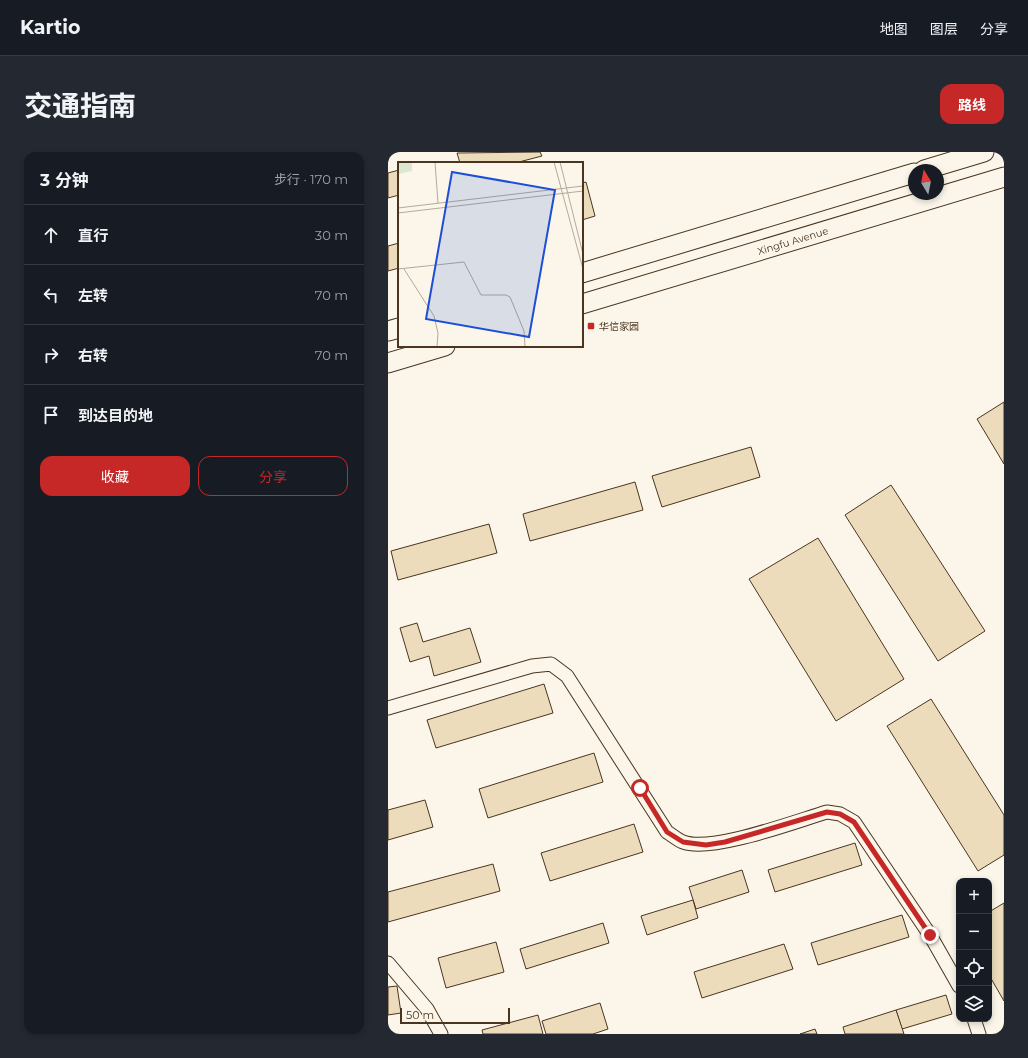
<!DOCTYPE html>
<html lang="zh">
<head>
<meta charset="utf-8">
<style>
	:root { --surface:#171b24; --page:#242831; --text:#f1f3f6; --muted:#9ea1a6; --line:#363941; --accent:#c62828 }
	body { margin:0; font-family:Montserrat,"Noto Sans SC",sans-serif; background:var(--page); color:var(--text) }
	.controls { position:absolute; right:12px; bottom:12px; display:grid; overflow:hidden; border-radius:8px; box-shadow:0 2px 6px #0003 }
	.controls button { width:36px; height:36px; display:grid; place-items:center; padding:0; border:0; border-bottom:1px solid var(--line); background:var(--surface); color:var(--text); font:20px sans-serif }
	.compass { position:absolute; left:520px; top:12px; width:36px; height:36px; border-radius:50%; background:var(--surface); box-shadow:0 2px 6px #0003; rotate:350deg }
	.scale { position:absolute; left:12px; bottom:10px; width:110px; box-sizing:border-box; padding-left:4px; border:2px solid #4a3520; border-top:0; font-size:11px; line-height:14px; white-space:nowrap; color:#4a3520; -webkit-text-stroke:3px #fbf6e9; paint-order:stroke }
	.stop { position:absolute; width:12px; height:12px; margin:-9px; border:3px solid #c62828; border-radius:50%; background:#fff }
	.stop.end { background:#c62828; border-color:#fff; box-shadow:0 1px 4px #0008 }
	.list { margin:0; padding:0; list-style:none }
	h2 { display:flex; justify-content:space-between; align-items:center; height:52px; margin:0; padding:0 16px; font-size:17px }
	h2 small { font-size:13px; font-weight:400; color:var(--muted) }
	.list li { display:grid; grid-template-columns:26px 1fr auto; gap:12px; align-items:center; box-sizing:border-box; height:60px; padding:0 16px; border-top:1px solid var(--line) }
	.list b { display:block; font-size:15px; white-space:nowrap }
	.list em { font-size:13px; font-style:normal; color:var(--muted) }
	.actions { display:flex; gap:8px; padding:12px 16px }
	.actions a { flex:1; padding:9px 0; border:1px solid var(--accent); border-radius:12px; text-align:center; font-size:14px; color:var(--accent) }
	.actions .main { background:var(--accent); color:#fff }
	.icon { flex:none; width:22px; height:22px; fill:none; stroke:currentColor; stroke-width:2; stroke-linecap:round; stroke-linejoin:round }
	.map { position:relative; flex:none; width:616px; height:882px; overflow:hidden; border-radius:12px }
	header { display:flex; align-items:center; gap:24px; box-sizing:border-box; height:56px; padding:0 20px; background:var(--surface); border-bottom:1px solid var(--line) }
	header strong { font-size:19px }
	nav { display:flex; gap:22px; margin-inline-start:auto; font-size:14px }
	.intro { display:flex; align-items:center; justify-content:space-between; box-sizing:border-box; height:96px; padding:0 24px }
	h1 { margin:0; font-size:28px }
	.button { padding:10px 18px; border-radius:12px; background:var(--accent); color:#fff; font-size:14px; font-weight:700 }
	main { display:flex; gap:24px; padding:0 24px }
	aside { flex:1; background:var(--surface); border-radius:12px; box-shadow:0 2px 6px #0003 }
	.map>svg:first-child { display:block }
	.building { fill:#ecdcbc; stroke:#4a3520 }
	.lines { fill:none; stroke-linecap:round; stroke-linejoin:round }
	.street-casing { stroke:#4a3520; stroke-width:15 }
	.secondary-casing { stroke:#4a3520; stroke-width:21 }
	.street { stroke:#fbf6e9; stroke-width:13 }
	.secondary { stroke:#fbf6e9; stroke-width:19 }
	.route { stroke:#c62828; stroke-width:5 }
	.poi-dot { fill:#c62828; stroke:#fbf6e9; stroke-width:1.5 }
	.labels { text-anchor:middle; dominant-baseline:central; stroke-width:3; stroke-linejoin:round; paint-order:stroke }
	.street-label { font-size:10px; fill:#4a3520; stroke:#fbf6e9 }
	.poi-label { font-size:10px; fill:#4a3520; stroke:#fbf6e9; text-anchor:start }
	.inset-road { fill:none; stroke:#b4a999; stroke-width:1 }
	.view { fill:#1d4ed8; fill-opacity:0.15; stroke:#1d4ed8; stroke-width:2 }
	.inset-edge { fill:none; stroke:#4a3520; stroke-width:2 }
</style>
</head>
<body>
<header>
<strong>Kartio</strong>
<nav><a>地图</a><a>图层</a><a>分享</a></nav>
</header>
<div class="intro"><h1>交通指南</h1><a class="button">路线</a></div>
<main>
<aside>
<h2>3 分钟<small>步行 · 170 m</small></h2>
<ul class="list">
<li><svg class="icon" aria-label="ahead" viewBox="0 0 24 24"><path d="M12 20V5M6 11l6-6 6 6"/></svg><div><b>直行</b></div><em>30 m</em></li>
<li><svg class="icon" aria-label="left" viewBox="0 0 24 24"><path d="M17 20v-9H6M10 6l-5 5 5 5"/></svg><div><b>左转</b></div><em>70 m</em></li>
<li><svg class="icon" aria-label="right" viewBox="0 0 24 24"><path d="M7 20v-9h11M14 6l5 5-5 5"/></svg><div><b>右转</b></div><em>70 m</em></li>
<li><svg class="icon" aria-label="arrive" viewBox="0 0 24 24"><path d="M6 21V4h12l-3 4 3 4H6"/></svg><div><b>到达目的地</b></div></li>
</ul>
<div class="actions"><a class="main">收藏</a><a>分享</a></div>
</aside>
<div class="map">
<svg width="616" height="882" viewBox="0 0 616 882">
	<rect width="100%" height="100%" fill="#fbf6e9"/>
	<!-- building -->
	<g class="building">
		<polygon points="152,0 154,4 127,11 72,11 69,1"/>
		<polygon points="11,18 11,43 0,46 0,21"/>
		<polygon points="198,30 207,64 194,68 194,31"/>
		<polygon points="11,91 11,116 0,119 0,94"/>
		<polygon points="616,250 616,312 589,267"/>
		<polygon points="363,295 372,325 274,355 264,324"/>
		<polygon points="247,330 255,358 142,389 135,362"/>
		<polygon points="503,333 597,479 550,509 457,363"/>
		<polygon points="101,372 109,401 10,428 3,399"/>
		<polygon points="430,386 516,527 448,569 361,427"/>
		<polygon points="29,471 35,490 82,476 93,510 46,524 41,504 22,510 12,476"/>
		<polygon points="156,532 165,561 48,596 39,568"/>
		<polygon points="543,547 616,663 616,703 590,719 499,574"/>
		<polygon points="206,601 215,630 100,666 91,637"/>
		<polygon points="37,648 45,675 0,688 0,658"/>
		<polygon points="246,672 255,700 162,729 153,701"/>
		<polygon points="467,691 474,713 387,740 380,718"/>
		<polygon points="105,712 112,739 0,770 0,740"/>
		<polygon points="354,718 361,740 308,757 301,735"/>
		<polygon points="305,748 310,766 259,783 253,764"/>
		<polygon points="616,751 616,849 601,823 601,760"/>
		<polygon points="514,763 521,785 430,813 423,791"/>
		<polygon points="215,771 221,791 138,817 132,797"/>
		<polygon points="108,790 116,820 58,836 50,806"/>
		<polygon points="396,792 405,817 314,846 306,820"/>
		<polygon points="9,834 13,861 0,863 0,835"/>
		<polygon points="558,843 564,862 514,877 508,858"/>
		<polygon points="212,851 220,877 205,882 158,882 154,869"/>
		<polygon points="508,858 516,882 457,882 455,875"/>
		<polygon points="150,863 155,882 95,882 94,878"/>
		<polygon points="427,877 429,882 412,882"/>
	</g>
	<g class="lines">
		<defs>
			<g id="street">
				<path d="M0,556L144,514L163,512L179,524L279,680C284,683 290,688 295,690C324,701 408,669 439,660L452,662L466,670L542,783L571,834"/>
				<polyline points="0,811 39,857 53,882"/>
				<polyline points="586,867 591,882"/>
			</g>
			<g id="secondary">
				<polyline points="536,18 596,0"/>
				<polyline points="194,121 526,21"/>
				<path id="s1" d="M194,152L616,25"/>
				<polyline points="0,179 11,176"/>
				<polyline points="0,211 57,194"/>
			</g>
		</defs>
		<!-- street casing -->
		<use href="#street" class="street-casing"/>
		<!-- secondary casing -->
		<use href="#secondary" class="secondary-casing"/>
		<!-- street -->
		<use href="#street" class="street"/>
		<!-- secondary -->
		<use href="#secondary" class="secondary"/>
	</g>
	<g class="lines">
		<!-- route -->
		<polyline class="route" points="252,636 279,680 295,690 318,693 337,690 439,660 452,662 466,670 542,783"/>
	</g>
	<!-- markers -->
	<rect class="poi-dot" x="199" y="170" width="8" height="8" rx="2"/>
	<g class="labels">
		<!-- street labels -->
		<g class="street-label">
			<text stroke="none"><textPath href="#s1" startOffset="220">Xingfu Avenue</textPath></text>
		</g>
		<!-- poi labels -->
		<g class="poi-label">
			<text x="211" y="174">华信家园</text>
		</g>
	</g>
	<!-- overview -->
	<g transform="translate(10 10)">
		<rect width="185" height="185" fill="#fbf6e9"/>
		<path d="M0,0H14V9L0,12Z" fill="#dce7d0"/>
		<path class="inset-road" d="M37,0L40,41M156,0L185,107M162,0L185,92M0,46L185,24M0,51L185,29M0,107L66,100L83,133H108L112,135L126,169L127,185M6,107L36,154L40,171L39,185"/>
		<path class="view" d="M54,10L157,28L131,175L28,157Z"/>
		<rect width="185" height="185" class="inset-edge"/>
	</g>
</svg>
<div class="controls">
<button>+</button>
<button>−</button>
<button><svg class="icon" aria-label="locate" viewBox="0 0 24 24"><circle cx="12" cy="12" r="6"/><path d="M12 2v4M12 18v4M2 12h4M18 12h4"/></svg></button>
<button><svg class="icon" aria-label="layers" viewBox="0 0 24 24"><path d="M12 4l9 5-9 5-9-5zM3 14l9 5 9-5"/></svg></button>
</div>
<svg class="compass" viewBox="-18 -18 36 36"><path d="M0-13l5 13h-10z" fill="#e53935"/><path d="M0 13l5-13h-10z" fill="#9ea1a6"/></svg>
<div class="scale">50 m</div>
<div class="stop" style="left:252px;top:636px"></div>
<div class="stop end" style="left:542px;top:783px"></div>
</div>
</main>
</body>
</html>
